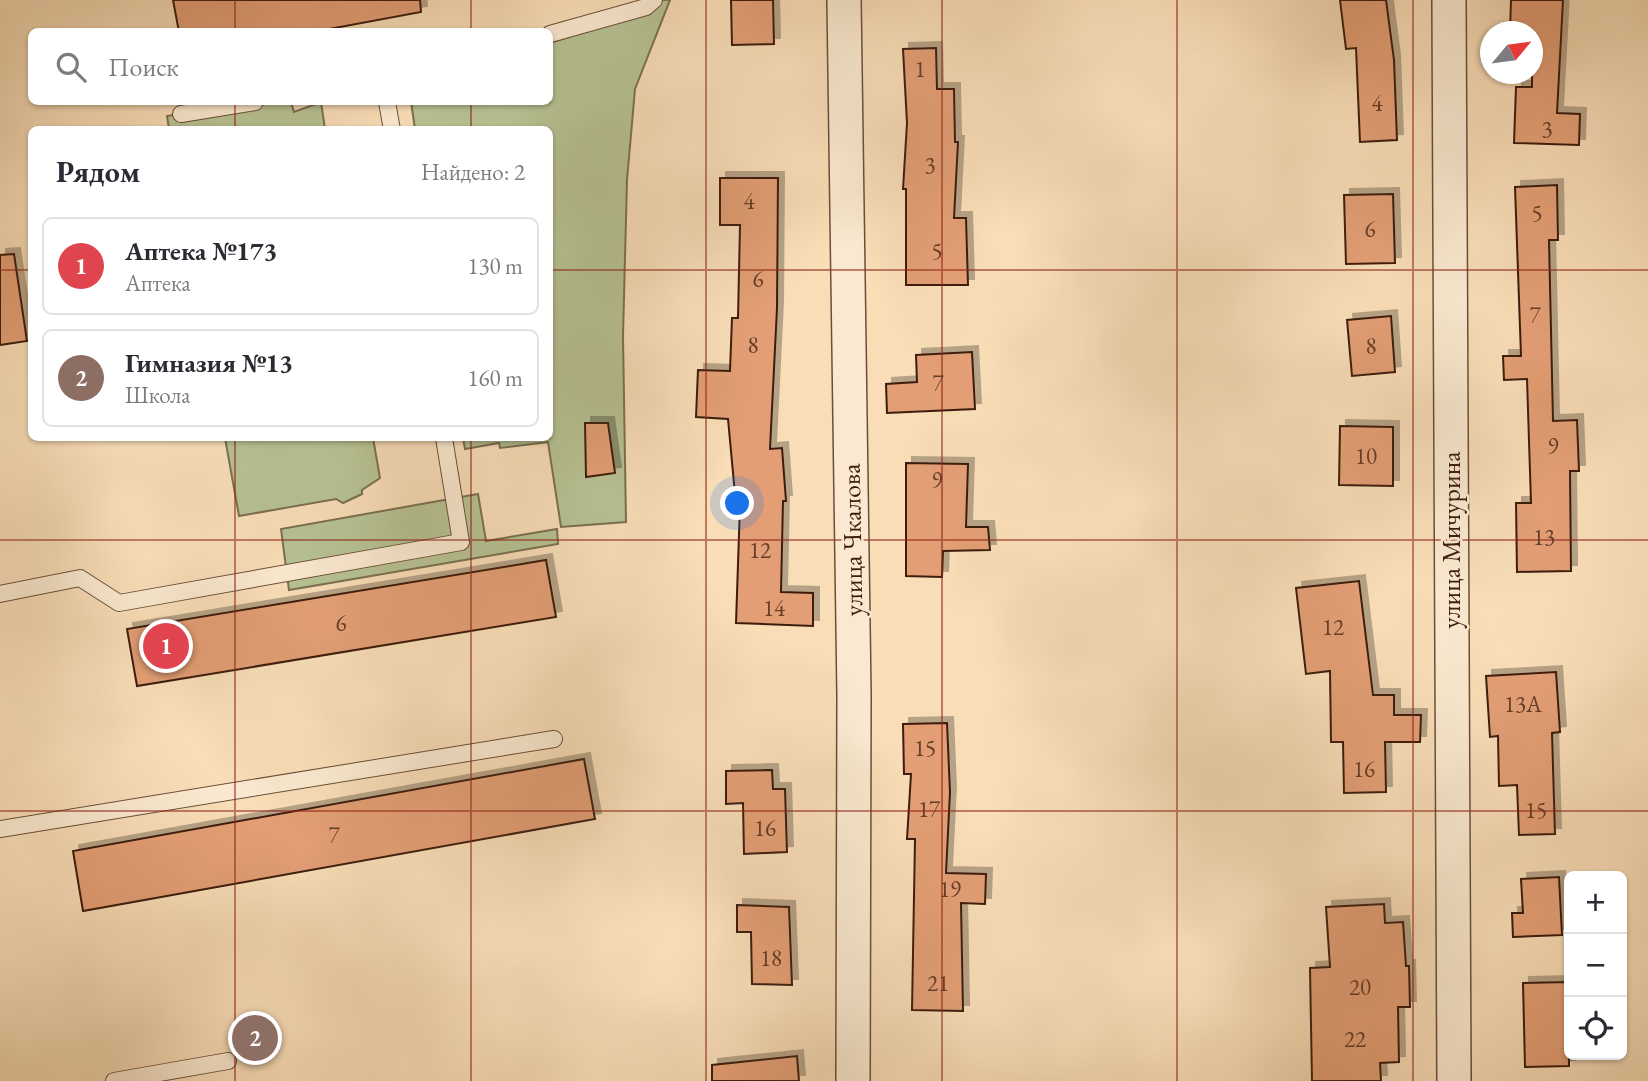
<!DOCTYPE html>
<html lang="ru">
<head>
<meta charset="utf-8">
<style>
	:root { --surface:#fff; --page:#f7f7f7; --text:#2b2b33; --muted:#7c7c81; --line:#e1e1e2; --accent:#8f2418 }
	body { margin:0; font-family:"EB Garamond",serif; background:var(--page); color:var(--text) }
	.controls { position:absolute; right:21px; bottom:21px; display:grid; overflow:hidden; border-radius:10px; box-shadow:0 2px 5px #0004 }
	.controls button { width:63px; height:63px; display:grid; place-items:center; padding:0; border:0; border-bottom:2px solid var(--line); background:var(--surface); color:var(--text); font:35px sans-serif }
	.compass { position:absolute; left:1480px; top:21px; width:63px; height:63px; border-radius:50%; background:var(--surface); box-shadow:0 2px 5px #0004; rotate:61deg }
	.you { position:absolute; left:738px; top:504px; width:24px; height:24px; margin:-18px; border:5px solid #fff; border-radius:50%; background:#1a73e8; box-shadow:0 0 0 10px #1a73e833 }
	.badge { display:grid; place-items:center; width:46px; height:46px; border-radius:50%; background:var(--accent); color:#fff; font-size:23px; font-weight:700 }
	.pin { position:absolute; translate:-50% -50%; border:4px solid #fff; box-shadow:0 2px 7px #0006 }
	.list { margin:0; padding:0; list-style:none }
	h2 { display:flex; justify-content:space-between; align-items:center; height:91px; margin:0; padding:0 28px; font-size:30px }
	h2 small { font-size:23px; font-weight:400; color:var(--muted) }
	.list li { display:grid; grid-template-columns:46px 1fr auto; gap:21px; align-items:center; box-sizing:border-box; height:98px; margin:0 14px 14px; padding:0 14px; border:2px solid var(--line); border-radius:10px }
	.list b { display:block; font-size:26px; white-space:nowrap }
	.list p { margin:0; font-size:23px; white-space:nowrap; color:var(--muted) }
	.list em { font-size:23px; font-style:normal; color:var(--muted) }
	.icon { flex:none; width:38px; height:38px; fill:none; stroke:currentColor; stroke-width:2; stroke-linecap:round; stroke-linejoin:round }
	.map { position:relative; flex:none; width:1648px; height:1081px; overflow:hidden }
	.search { position:absolute; background:var(--surface); box-shadow:0 2px 5px #0004; left:28px; top:28px; width:525px; height:77px; display:flex; align-items:center; gap:18px; box-sizing:border-box; padding:0 24px; border-radius:10px; color:var(--muted); font-size:26px }
	.panel { position:absolute; background:var(--surface); box-shadow:0 2px 5px #0004; left:28px; top:126px; width:525px; height:315px; border-radius:10px }
	.map>svg:first-child { display:block }
	.green { fill:#b7c293; stroke:#7a7051; stroke-width:2 }
	.building { fill:#e39e75; stroke:#3c1e0f; stroke-width:2; filter:url(#shadow) }
	.lines { fill:none; stroke-linecap:round; stroke-linejoin:round }
	.service-casing { stroke:#6b4e39; stroke-width:18 }
	.minor-casing { stroke:#6b4e39; stroke-width:36 }
	.service { stroke:#fae9d0; stroke-width:16 }
	.minor { stroke:#fae9d0; stroke-width:33 }
	.grid { fill:none; stroke:#8f2418; stroke-width:2; stroke-opacity:0.55 }
	.labels { text-anchor:middle; dominant-baseline:central; stroke-width:5; stroke-linejoin:round; paint-order:stroke }
	.number-label { font-size:23px; fill:#663e28 }
	.street-label { font-size:26px; fill:#3c1e0f; stroke:#fae9d0 }
</style>
</head>
<body>
<div class="map">
<svg width="1648" height="1081" viewBox="0 0 1648 1081">
	<defs>
		<filter id="shadow"><feDropShadow dx="6" dy="-6" stdDeviation="0" flood-color="#0004"/></filter>
	</defs>
	<rect width="100%" height="100%" fill="#f8ddb7"/>
	<filter id="stains"><feTurbulence type="fractalNoise" baseFrequency=".00286" numOctaves="4"/><feColorMatrix values="0 0 0 0 .2 0 0 0 0 .09 0 0 0 0 .02 0 0 0 .5 -.17"/></filter>
	<radialGradient id="worn" r=".72"><stop offset=".6" stop-color="#630" stop-opacity="0"/><stop offset="1" stop-color="#630" stop-opacity=".3"/></radialGradient>
	<!-- green -->
	<g class="green">
		<polygon points="659,0 670,0 635,89 627,180 623,336 626,522 561,527 548,442 500,448 499,443 465,449 463,438 550,438 550,130 415,129 411,102 550,102 550,43 614,22"/>
		<polygon points="248,102 291,102 294,112 321,102 325,129 169,129 167,116"/>
		<polygon points="225,438 373,438 380,478 362,490 362,494 343,503 336,499 239,516"/>
		<polygon points="478,494 486,541 557,529 558,544 289,590 281,529"/>
	</g>
	<!-- building -->
	<g class="building">
		<polygon points="173,0 420,0 421,12 313,32 179,32"/>
		<polygon points="731,0 773,0 774,44 732,45"/>
		<polygon points="1340,0 1386,0 1394,60 1397,140 1360,142 1356,48 1346,49"/>
		<polygon points="1511,0 1563,0 1557,113 1580,114 1579,145 1514,143 1516,87 1532,87 1532,32 1510,32"/>
		<polygon points="936,48 937,89 954,89 955,142 958,142 954,218 966,218 968,285 906,285 906,189 903,189 907,123 903,49"/>
		<polygon points="720,178 778,178 777,308 770,449 782,448 786,501 783,501 781,592 813,593 813,626 736,623 740,505 736,505 728,419 696,417 698,370 730,371 732,318 738,318 740,225 720,225"/>
		<polygon points="1557,185 1558,240 1549,240 1553,421 1577,420 1579,471 1570,471 1571,571 1517,572 1516,503 1531,503 1527,379 1504,380 1503,356 1521,356 1515,187"/>
		<polygon points="1393,194 1395,263 1346,264 1344,195"/>
		<polygon points="14,254 27,341 0,345 0,255"/>
		<polygon points="1391,316 1395,372 1352,376 1347,320"/>
		<polygon points="972,352 975,409 887,413 886,384 917,382 916,355"/>
		<polygon points="585,423 608,423 615,473 586,477"/>
		<polygon points="1340,426 1393,427 1393,486 1339,485"/>
		<polygon points="906,463 968,464 966,527 988,527 990,550 943,551 942,577 906,576"/>
		<polygon points="546,560 556,617 137,686 127,629"/>
		<polygon points="1359,581 1373,695 1394,695 1394,715 1421,715 1420,742 1385,742 1386,792 1344,793 1343,742 1331,742 1330,671 1306,674 1296,588"/>
		<polygon points="1556,672 1560,732 1552,733 1555,834 1519,835 1517,785 1499,786 1498,736 1490,737 1486,676"/>
		<polygon points="947,723 950,792 946,873 986,874 985,904 961,903 963,1011 912,1010 915,839 907,839 911,774 904,774 903,724"/>
		<polygon points="584,759 595,819 83,911 73,851"/>
		<polygon points="772,770 773,789 785,789 787,852 744,854 743,803 726,804 726,771"/>
		<polygon points="1559,877 1562,935 1513,937 1512,913 1523,913 1521,879"/>
		<polygon points="1384,904 1385,923 1403,922 1406,966 1409,966 1410,1007 1398,1007 1399,1062 1380,1063 1381,1081 1312,1081 1310,968 1330,967 1326,907"/>
		<polygon points="737,905 789,907 792,985 752,984 751,932 737,932"/>
		<polygon points="1569,982 1569,1066 1525,1067 1523,983"/>
		<polygon points="797,1056 799,1081 712,1081 712,1065"/>
	</g>
	<g class="lines">
		<defs>
			<g id="service">
				<polyline points="550,34 646,7 654,0"/>
				<polyline points="387,102 392,130"/>
				<polyline points="181,114 255,102"/>
				<polyline points="0,594 80,578 119,603 461,542 444,438"/>
				<polyline points="0,829 554,739"/>
				<polyline points="114,1081 228,1061"/>
			</g>
			<g id="minor">
				<polyline points="844,0 854,695 853,1081"/>
				<polyline points="1449,0 1454,1081"/>
			</g>
		</defs>
		<!-- service casing -->
		<use href="#service" class="service-casing"/>
		<!-- minor casing -->
		<use href="#minor" class="minor-casing"/>
		<!-- service -->
		<use href="#service" class="service"/>
		<!-- minor -->
		<use href="#minor" class="minor"/>
	</g>
	<!-- grid -->
	<path class="grid" d="M235,0V32M471,0V32M706,0V1081M942,0V1081M1177,0V1081M1413,0V1081M235,102V130M471,102V130M0,270H32M550,270H1648M235,438V1081M471,438V1081M0,540H1648M0,811H1648"/>
	<g class="labels">
		<!-- number labels -->
		<g class="number-label">
			<text x="920" y="69">1</text>
			<text x="1377" y="103">4</text>
			<text x="1547" y="129">3</text>
			<text x="930" y="165">3</text>
			<text x="749" y="201">4</text>
			<text x="1537" y="213">5</text>
			<text x="1370" y="229">6</text>
			<text x="937" y="251">5</text>
			<text x="758" y="279">6</text>
			<text x="1535" y="315">7</text>
			<text x="753" y="345">8</text>
			<text x="1371" y="346">8</text>
			<text x="938" y="383">7</text>
			<text x="1553" y="446">9</text>
			<text x="1366" y="456">10</text>
			<text x="937" y="480">9</text>
			<text x="1544" y="537">13</text>
			<text x="760" y="550">12</text>
			<text x="774" y="608">14</text>
			<text x="341" y="623">6</text>
			<text x="1333" y="627">12</text>
			<text x="1523" y="704">13А</text>
			<text x="925" y="748">15</text>
			<text x="1364" y="769">16</text>
			<text x="929" y="809">17</text>
			<text x="1536" y="810">15</text>
			<text x="765" y="828">16</text>
			<text x="334" y="835">7</text>
			<text x="950" y="889">19</text>
			<text x="771" y="958">18</text>
			<text x="938" y="983">21</text>
			<text x="1360" y="987">20</text>
			<text x="1355" y="1039">22</text>
		</g>
		<!-- street labels -->
		<g class="street-label">
			<text transform="translate(852 540) rotate(-91)">улица Чкалова</text>
			<text transform="translate(1451 540) rotate(-90)">улица Мичурина</text>
		</g>
	</g>
	<rect width="100%" height="100%" filter="url(#stains)"/>
	<rect width="100%" height="100%" fill="url(#worn)"/>
</svg>
<div class="controls">
<button>+</button>
<button>−</button>
<button><svg class="icon" aria-label="locate" viewBox="0 0 24 24"><circle cx="12" cy="12" r="6"/><path d="M12 2v4M12 18v4M2 12h4M18 12h4"/></svg></button>
</div>
<svg class="compass" viewBox="-18 -18 36 36"><path d="M0-13l5 13h-10z" fill="#e53935"/><path d="M0 13l5-13h-10z" fill="#7c7c81"/></svg>
<div class="you"></div>
<div class="pin badge" style="left:166px;top:646px;background:#e0444e">1</div>
<div class="pin badge" style="left:255px;top:1038px;background:#8d6e63">2</div>
<div class="search"><svg class="icon" aria-label="search" viewBox="0 0 24 24"><circle cx="10" cy="10" r="6"/><path d="M15 15l6 6"/></svg>Поиск</div>
<section class="panel">
<h2>Рядом<small>Найдено: 2</small></h2>
<ul class="list">
<li><span class="badge" style="background:#e0444e">1</span><div><b>Аптека №173</b><p>Аптека</p></div><em>130 m</em></li>
<li><span class="badge" style="background:#8d6e63">2</span><div><b>Гимназия №13</b><p>Школа</p></div><em>160 m</em></li>
</ul>
</section>
</div>
</body>
</html>
